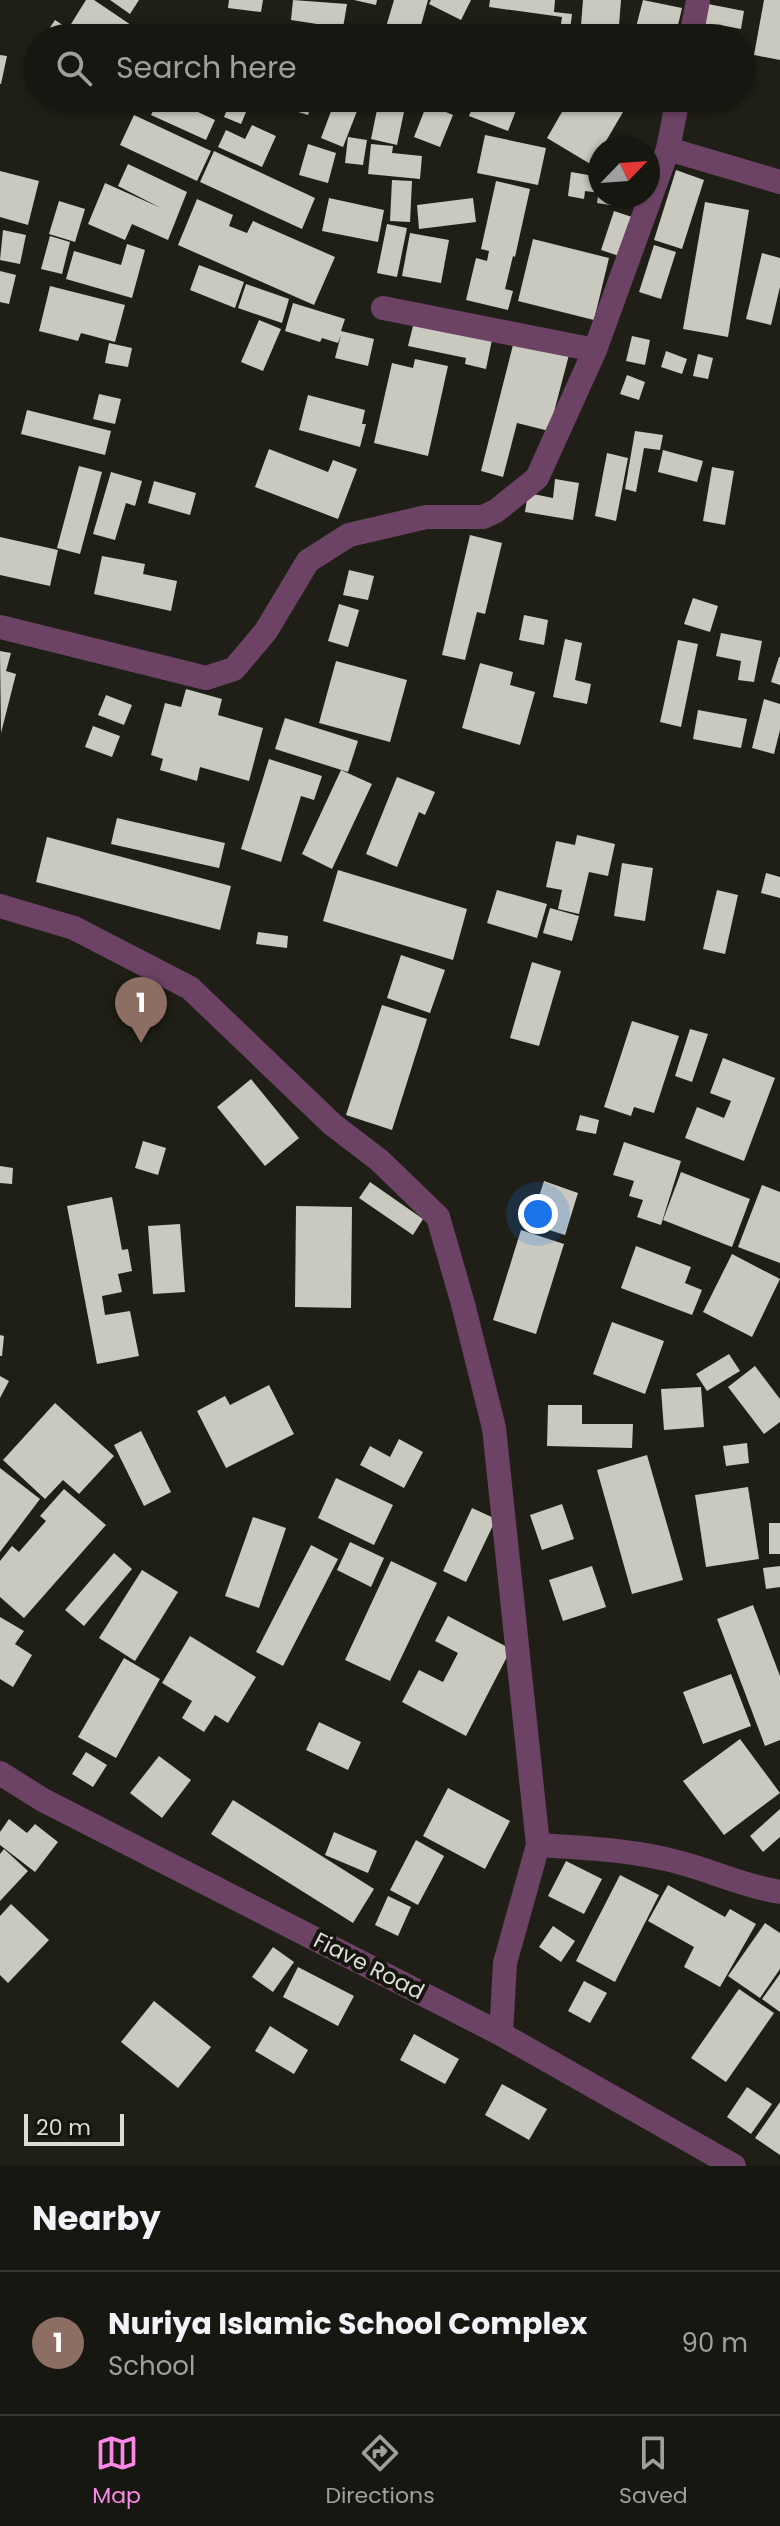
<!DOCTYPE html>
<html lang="en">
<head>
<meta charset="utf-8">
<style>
	:root { --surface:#171711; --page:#24241f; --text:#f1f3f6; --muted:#9e9f9f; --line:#363631; --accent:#fb87e6 }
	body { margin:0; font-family:Poppins,sans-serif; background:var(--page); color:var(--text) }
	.compass { position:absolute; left:588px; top:136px; width:72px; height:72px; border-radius:50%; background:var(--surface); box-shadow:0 2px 6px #0004; rotate:65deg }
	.scale { position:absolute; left:24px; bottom:20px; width:100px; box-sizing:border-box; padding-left:8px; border:4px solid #ddddd8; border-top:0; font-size:22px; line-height:28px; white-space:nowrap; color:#ddddd8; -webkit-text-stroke:6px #16160f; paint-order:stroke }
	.you { position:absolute; left:538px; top:1214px; width:28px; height:28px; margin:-20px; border:6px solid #fff; border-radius:50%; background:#1a73e8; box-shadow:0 0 0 12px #1a73e833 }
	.badge { display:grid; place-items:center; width:52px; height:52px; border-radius:50%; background:var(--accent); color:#fff; font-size:26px; font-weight:700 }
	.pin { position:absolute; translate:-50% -66px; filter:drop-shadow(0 2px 4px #0008) }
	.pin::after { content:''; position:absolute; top:42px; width:28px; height:24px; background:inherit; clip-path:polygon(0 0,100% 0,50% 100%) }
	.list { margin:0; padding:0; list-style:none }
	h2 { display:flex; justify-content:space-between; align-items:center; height:104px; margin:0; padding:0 32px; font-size:34px }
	h2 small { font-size:26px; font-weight:400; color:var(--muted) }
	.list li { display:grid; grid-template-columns:52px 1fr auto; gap:24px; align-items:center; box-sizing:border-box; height:144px; padding:0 32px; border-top:2px solid var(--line) }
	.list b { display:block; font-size:30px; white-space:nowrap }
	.list p { margin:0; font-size:26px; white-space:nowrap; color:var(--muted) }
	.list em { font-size:26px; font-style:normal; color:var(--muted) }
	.icon { flex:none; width:44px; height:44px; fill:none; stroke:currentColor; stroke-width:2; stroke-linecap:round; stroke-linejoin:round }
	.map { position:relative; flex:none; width:780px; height:2166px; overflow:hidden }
	.search { position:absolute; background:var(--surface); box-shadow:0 2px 6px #0004; left:24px; right:24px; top:24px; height:88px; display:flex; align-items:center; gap:20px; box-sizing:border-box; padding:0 28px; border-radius:44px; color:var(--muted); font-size:30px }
	.sheet { height:248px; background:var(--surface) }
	nav { display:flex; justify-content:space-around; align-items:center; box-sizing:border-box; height:112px; border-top:2px solid var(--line); background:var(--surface); font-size:22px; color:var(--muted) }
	nav a { display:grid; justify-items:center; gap:4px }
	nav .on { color:var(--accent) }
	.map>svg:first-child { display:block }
	.building { fill:#c9c9bf }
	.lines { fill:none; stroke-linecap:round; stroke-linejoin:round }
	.minor { stroke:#6c4364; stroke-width:24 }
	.labels { text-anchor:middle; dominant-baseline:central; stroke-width:8; stroke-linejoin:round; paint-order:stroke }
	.street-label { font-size:22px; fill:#ddddd8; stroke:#16160f }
</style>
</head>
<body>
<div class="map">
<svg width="780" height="2166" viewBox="0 0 780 2166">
	<rect width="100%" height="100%" fill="#1f1f17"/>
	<!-- building -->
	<g class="building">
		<polygon points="86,0 94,0 134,27 127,38 91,38 71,24"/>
		<polygon points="110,0 139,0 130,14"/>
		<polygon points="229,0 263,0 261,12 228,8"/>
		<polygon points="293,0 347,4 343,28 291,20"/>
		<polygon points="354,0 377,0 376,5"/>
		<polygon points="394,0 428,0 418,36 386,27"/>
		<polygon points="431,0 471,0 461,20 429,4"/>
		<polygon points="490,0 555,0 554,12 572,14 569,38 559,38 562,17 489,7"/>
		<polygon points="583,0 621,0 618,38 580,38"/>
		<polygon points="643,0 682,8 675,38 635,31"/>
		<polygon points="764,0 780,0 780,60 754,55"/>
		<polygon points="703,3 744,11 741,29 725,26 723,38 697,38"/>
		<polygon points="55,20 83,38 43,38"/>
		<polygon points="346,28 390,37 389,38 345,38"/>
		<polygon points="38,46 38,68 28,62"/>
		<polygon points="0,55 7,56 1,84 0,84"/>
		<polygon points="82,98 108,98 100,110"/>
		<polygon points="159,98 168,98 215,120 206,140 151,115"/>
		<polygon points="232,98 252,98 241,124 224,117"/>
		<polygon points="264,98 313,98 308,115 263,101"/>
		<polygon points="336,98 359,106 343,147 321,138"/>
		<polygon points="476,98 521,98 508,131 469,116"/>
		<polygon points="570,98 600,98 623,112 592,165 547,138"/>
		<polygon points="379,100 405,107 397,145 371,139"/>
		<polygon points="427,104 453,115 440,147 414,137"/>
		<polygon points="134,115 211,151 197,181 120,145"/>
		<polygon points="252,125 276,136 262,167 218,147 226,130 245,139"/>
		<polygon points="485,135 546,148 538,185 477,173"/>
		<polygon points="348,137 367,140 363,165 345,163"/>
		<polygon points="308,144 336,153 328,183 299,175"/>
		<polygon points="371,144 393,146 392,153 422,156 420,179 368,174"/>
		<polygon points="214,151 315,198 302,229 200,182"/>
		<polygon points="128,164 187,192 168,240 132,224 125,240 88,224 105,183 161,208 118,186"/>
		<polygon points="676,170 704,180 682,249 654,240"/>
		<polygon points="0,171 39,181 28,225 0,217"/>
		<polygon points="571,172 600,177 600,193 585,191 584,199 568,196"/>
		<polygon points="392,180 412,181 410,222 390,221"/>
		<polygon points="496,181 530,189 515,257 513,256 505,289 513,291 508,310 466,300 476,258 487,261 489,251 481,249"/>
		<polygon points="598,196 617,196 616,206 597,203"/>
		<polygon points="329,198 384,210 378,242 322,231"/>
		<polygon points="473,198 476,222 419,229 417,205"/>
		<polygon points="197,199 233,215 229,226 247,233 253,221 335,257 314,305 178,245"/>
		<polygon points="59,201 85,209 75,242 49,234"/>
		<polygon points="705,202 749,210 728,337 683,329"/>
		<polygon points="614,211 635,218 622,257 601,250"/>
		<polygon points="387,224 407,228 397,277 377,273"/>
		<polygon points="3,230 26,235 20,264 0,260"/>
		<polygon points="410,233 449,240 441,283 402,276"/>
		<polygon points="50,236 70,242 62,274 41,269"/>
		<polygon points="533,239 609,258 594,320 518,301"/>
		<polygon points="127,244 145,250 132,298 66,279 74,251 121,265"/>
		<polygon points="654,245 676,252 661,299 639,292"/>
		<polygon points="762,253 780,258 780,287 771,325 746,319"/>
		<polygon points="199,265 244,282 235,308 190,290"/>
		<polygon points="0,271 16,275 9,304 0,302"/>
		<polygon points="246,284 289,299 282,323 238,308"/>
		<polygon points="50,286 125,305 115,342 81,333 78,341 39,331"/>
		<polygon points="293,303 345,319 341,331 374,339 368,366 335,358 341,335 338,343 322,338 320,342 285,331"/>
		<polygon points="415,318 493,335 486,369 465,364 466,358 408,346"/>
		<polygon points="259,320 281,329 263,371 241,362"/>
		<polygon points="632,336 650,340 645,365 626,361"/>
		<polygon points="515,337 570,351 549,431 517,423 503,477 481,471"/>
		<polygon points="109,343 132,348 128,367 105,363"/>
		<polygon points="666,351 687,359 682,374 661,367"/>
		<polygon points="698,354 713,358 708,379 693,376"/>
		<polygon points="415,359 448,366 428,456 374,443 392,363 413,368"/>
		<polygon points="627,375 645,382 639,400 620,394"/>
		<polygon points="99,394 121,399 115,424 93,419"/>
		<polygon points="308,395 365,410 362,424 366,424 360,447 299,430"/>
		<polygon points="27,410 111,431 105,455 21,434"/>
		<polygon points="635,431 663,435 660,450 644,448 636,492 625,489"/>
		<polygon points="269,449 328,472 333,460 357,469 338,519 255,487"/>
		<polygon points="663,450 703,461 697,482 658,472"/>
		<polygon points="607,453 628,458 616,521 595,516"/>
		<polygon points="79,466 102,472 80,554 57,548"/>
		<polygon points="712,467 734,471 725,525 703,521"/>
		<polygon points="111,472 142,481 135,506 126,503 115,540 93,534"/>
		<polygon points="555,479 579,483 573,520 525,512 528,493 553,498"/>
		<polygon points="154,481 196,493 190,515 148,503"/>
		<polygon points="470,535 502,543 485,614 477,612 465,660 442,655"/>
		<polygon points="0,537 58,550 50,586 0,575"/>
		<polygon points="102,556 145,564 143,574 177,581 171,611 94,594"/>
		<polygon points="349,570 374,576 368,600 343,595"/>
		<polygon points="693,598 718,606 710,632 684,624"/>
		<polygon points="339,604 359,610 348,647 328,641"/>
		<polygon points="524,615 548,620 544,645 519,640"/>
		<polygon points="721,633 762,641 754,682 738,680 741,661 716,656"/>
		<polygon points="565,639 582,643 575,680 591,684 587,704 553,697"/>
		<polygon points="678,640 698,644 681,727 660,722"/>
		<polygon points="0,651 11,653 6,671 16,674 1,733"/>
		<polygon points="779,657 780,657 780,685 771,682"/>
		<polygon points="336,661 407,680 390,742 319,723"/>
		<polygon points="480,663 513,672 510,685 535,692 520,745 462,728"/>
		<polygon points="186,689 222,699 218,715 263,728 249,781 200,767 197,781 160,770 163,759 151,755 165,703 181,707"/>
		<polygon points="106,695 132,705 124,725 98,715"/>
		<polygon points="764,699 780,704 780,730 774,754 752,748"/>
		<polygon points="698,710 747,719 741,748 693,739"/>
		<polygon points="285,718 358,741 348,772 275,749"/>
		<polygon points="93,726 120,736 112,757 85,747"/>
		<polygon points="269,759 322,776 314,800 301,796 281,862 241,849"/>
		<polygon points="341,770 372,784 332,869 302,854"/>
		<polygon points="397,777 435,792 425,815 419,812 397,867 366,854"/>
		<polygon points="117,818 225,843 219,868 111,844"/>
		<polygon points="577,835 615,844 608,876 589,872 579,914 558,909 562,890 546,887 556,841 575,845"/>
		<polygon points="47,837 231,886 220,930 36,882"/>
		<polygon points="622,863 653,868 645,921 614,916"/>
		<polygon points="338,870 467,909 453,960 323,921"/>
		<polygon points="766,873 780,877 780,898 761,893"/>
		<polygon points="497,890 547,904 537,938 487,923"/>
		<polygon points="717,890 738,895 725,954 703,949"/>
		<polygon points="550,908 579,916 572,941 543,933"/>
		<polygon points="258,932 288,936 287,948 256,944"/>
		<polygon points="401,955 445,970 430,1013 387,998"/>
		<polygon points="532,962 561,971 539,1046 510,1038"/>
		<polygon points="382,1005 427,1019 392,1130 346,1115"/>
		<polygon points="632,1021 679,1036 654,1113 634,1107 631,1116 604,1107"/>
		<polygon points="690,1029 708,1034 692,1082 675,1076"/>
		<polygon points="723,1058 775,1078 744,1161 685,1138 697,1107 724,1118 731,1101 710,1093"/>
		<polygon points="251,1079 299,1138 265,1166 217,1107"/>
		<polygon points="580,1115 599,1120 596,1134 576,1130"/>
		<polygon points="143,1141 166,1148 158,1175 135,1168"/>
		<polygon points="624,1142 681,1161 661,1225 637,1217 643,1200 629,1196 634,1181 613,1175"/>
		<polygon points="0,1166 13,1168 12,1184 0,1183"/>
		<polygon points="681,1172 750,1199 732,1247 663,1220"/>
		<polygon points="544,1181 578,1193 565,1235 530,1224"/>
		<polygon points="370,1182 423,1219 413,1235 359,1198"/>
		<polygon points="762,1185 780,1192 780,1263 738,1247"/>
		<polygon points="112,1197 122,1250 128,1249 132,1271 118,1274 122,1292 102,1296 105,1315 130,1311 139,1356 97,1364 67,1206"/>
		<polygon points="296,1206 352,1207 351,1308 295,1307"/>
		<polygon points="180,1224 185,1292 153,1294 148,1226"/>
		<polygon points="521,1230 564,1244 536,1334 493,1320"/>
		<polygon points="636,1246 691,1267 685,1283 702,1290 692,1315 621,1288"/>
		<polygon points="732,1254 780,1279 752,1337 703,1312"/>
		<polygon points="612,1322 664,1341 645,1394 593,1374"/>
		<polygon points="0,1335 4,1336 2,1356 0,1356"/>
		<polygon points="729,1354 740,1371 707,1391 696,1374"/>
		<polygon points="755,1366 780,1399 780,1422 764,1434 728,1387"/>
		<polygon points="0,1376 9,1381 0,1398"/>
		<polygon points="269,1385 294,1434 226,1468 197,1411 225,1396 230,1405"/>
		<polygon points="701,1387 704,1427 664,1430 661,1389"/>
		<polygon points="55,1403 114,1456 79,1494 63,1480 45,1499 3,1460"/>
		<polygon points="548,1405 582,1405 582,1424 633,1424 632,1448 547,1446"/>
		<polygon points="141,1431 171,1492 144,1506 114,1445"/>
		<polygon points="399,1439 423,1452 404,1488 360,1465 370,1446 390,1457"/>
		<polygon points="747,1443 749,1463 726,1466 723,1446"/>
		<polygon points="647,1455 683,1580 632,1594 597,1470"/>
		<polygon points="0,1468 40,1499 0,1552"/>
		<polygon points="336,1478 393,1505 374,1545 318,1518"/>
		<polygon points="748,1487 759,1559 706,1567 695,1495"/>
		<polygon points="64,1489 106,1525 24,1618 0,1597 0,1561 12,1546 19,1552 46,1521 40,1516"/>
		<polygon points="562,1504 574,1539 542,1550 530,1515"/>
		<polygon points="472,1508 496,1519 466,1582 443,1571"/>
		<polygon points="253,1517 286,1528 259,1608 225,1596"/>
		<rect x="769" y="1523" width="11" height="31"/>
		<polygon points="350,1542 384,1558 371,1587 337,1570"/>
		<polygon points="311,1545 338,1559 283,1666 256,1652"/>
		<polygon points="114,1553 132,1569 84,1626 65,1610"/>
		<polygon points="391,1561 437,1583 390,1681 345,1660"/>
		<polygon points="592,1566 606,1607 563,1621 549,1580"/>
		<polygon points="780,1566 780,1587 766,1589 763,1568"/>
		<polygon points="142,1570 178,1592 135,1661 99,1638"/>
		<polygon points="753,1605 780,1676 780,1740 765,1746 717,1619"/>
		<polygon points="448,1616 511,1649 466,1736 402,1702 419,1670 443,1682 458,1653 435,1641"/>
		<polygon points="0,1617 24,1631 15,1644 32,1655 13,1687 0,1679"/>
		<polygon points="190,1636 256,1677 228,1723 215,1715 204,1732 182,1718 192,1701 162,1683"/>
		<polygon points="124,1658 160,1679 116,1758 78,1737"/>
		<polygon points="731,1674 751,1726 703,1744 683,1692"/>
		<polygon points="319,1722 361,1742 348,1770 306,1750"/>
		<polygon points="740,1739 780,1793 724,1835 683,1781"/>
		<polygon points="86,1752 107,1765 93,1787 72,1774"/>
		<polygon points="159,1756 191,1780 162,1818 130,1793"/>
		<polygon points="448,1788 510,1821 485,1869 423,1836"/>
		<polygon points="233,1800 374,1889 353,1923 211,1834"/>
		<polygon points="780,1809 780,1837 763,1852 750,1836"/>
		<polygon points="9,1819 27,1833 35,1824 58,1842 35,1872 0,1845 0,1832"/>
		<polygon points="334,1832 377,1851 368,1873 325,1855"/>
		<polygon points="416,1840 444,1856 418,1905 390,1890"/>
		<polygon points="4,1849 28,1871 0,1901 0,1854"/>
		<polygon points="566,1861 602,1879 584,1914 548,1896"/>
		<polygon points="620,1875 659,1895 615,1982 576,1961"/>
		<polygon points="668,1885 725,1917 730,1909 756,1924 720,1987 684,1967 694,1947 648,1921"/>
		<polygon points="388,1896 411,1907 398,1936 375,1925"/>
		<polygon points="11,1904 49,1940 8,1983 0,1975 0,1916"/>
		<polygon points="765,1923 780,1933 780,1969 760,1998 728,1976"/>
		<polygon points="553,1926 575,1941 561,1962 539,1947"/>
		<polygon points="273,1947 294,1962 273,1992 252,1977"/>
		<polygon points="298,1967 354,1996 338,2026 283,1997"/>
		<polygon points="780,1974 780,2012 762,1999"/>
		<polygon points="584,1981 607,1993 590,2023 568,2011"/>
		<polygon points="739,1989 774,2013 726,2082 691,2058"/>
		<polygon points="154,2001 211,2047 178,2088 121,2042"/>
		<polygon points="270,2026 308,2050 294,2074 255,2051"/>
		<polygon points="414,2034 459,2059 445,2084 400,2060"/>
		<polygon points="502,2084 547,2109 529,2140 485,2115"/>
		<polygon points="747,2087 772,2104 751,2134 727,2117"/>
		<polygon points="780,2102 780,2155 755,2138"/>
	</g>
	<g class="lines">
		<!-- minor -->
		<g class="minor">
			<polyline points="691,38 698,0"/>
			<polyline points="668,149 780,182"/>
			<polyline points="383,308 595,350"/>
			<polyline points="0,627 206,678 234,669 266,631 308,561 349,535 426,517 483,517 496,511 537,478 595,350 668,149 678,98"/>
			<polyline points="0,906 74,928 190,988 332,1124 379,1160 438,1217 463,1304 494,1428 538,1845 505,1963 501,2034"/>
			<polyline points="0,1773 43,1800 501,2034 734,2166"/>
			<path d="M538,1845C587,1848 638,1850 685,1864C717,1873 747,1887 780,1892"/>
		</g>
	</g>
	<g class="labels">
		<!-- street labels -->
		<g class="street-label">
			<text transform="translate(369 1966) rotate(27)">Fiave Road</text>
		</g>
	</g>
</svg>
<svg class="compass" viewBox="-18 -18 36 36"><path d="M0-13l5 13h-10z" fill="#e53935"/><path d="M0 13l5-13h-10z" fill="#9e9f9f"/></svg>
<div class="scale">20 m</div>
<div class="you"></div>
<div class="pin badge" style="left:141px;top:1043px;background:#8d6e63">1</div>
<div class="search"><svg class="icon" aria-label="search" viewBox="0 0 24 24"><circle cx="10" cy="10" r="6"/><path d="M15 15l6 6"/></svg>Search here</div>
</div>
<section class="sheet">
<h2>Nearby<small></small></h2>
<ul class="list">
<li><span class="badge" style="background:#8d6e63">1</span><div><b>Nuriya Islamic School Complex</b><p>School</p></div><em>90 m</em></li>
</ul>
</section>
<nav>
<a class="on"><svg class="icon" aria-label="map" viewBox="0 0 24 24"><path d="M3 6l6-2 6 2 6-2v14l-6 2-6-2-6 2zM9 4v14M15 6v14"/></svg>Map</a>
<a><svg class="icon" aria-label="directions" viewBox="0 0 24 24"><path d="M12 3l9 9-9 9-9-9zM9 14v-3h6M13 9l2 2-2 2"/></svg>Directions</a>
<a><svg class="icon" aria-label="saved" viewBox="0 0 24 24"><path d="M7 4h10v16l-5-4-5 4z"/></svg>Saved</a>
</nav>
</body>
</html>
